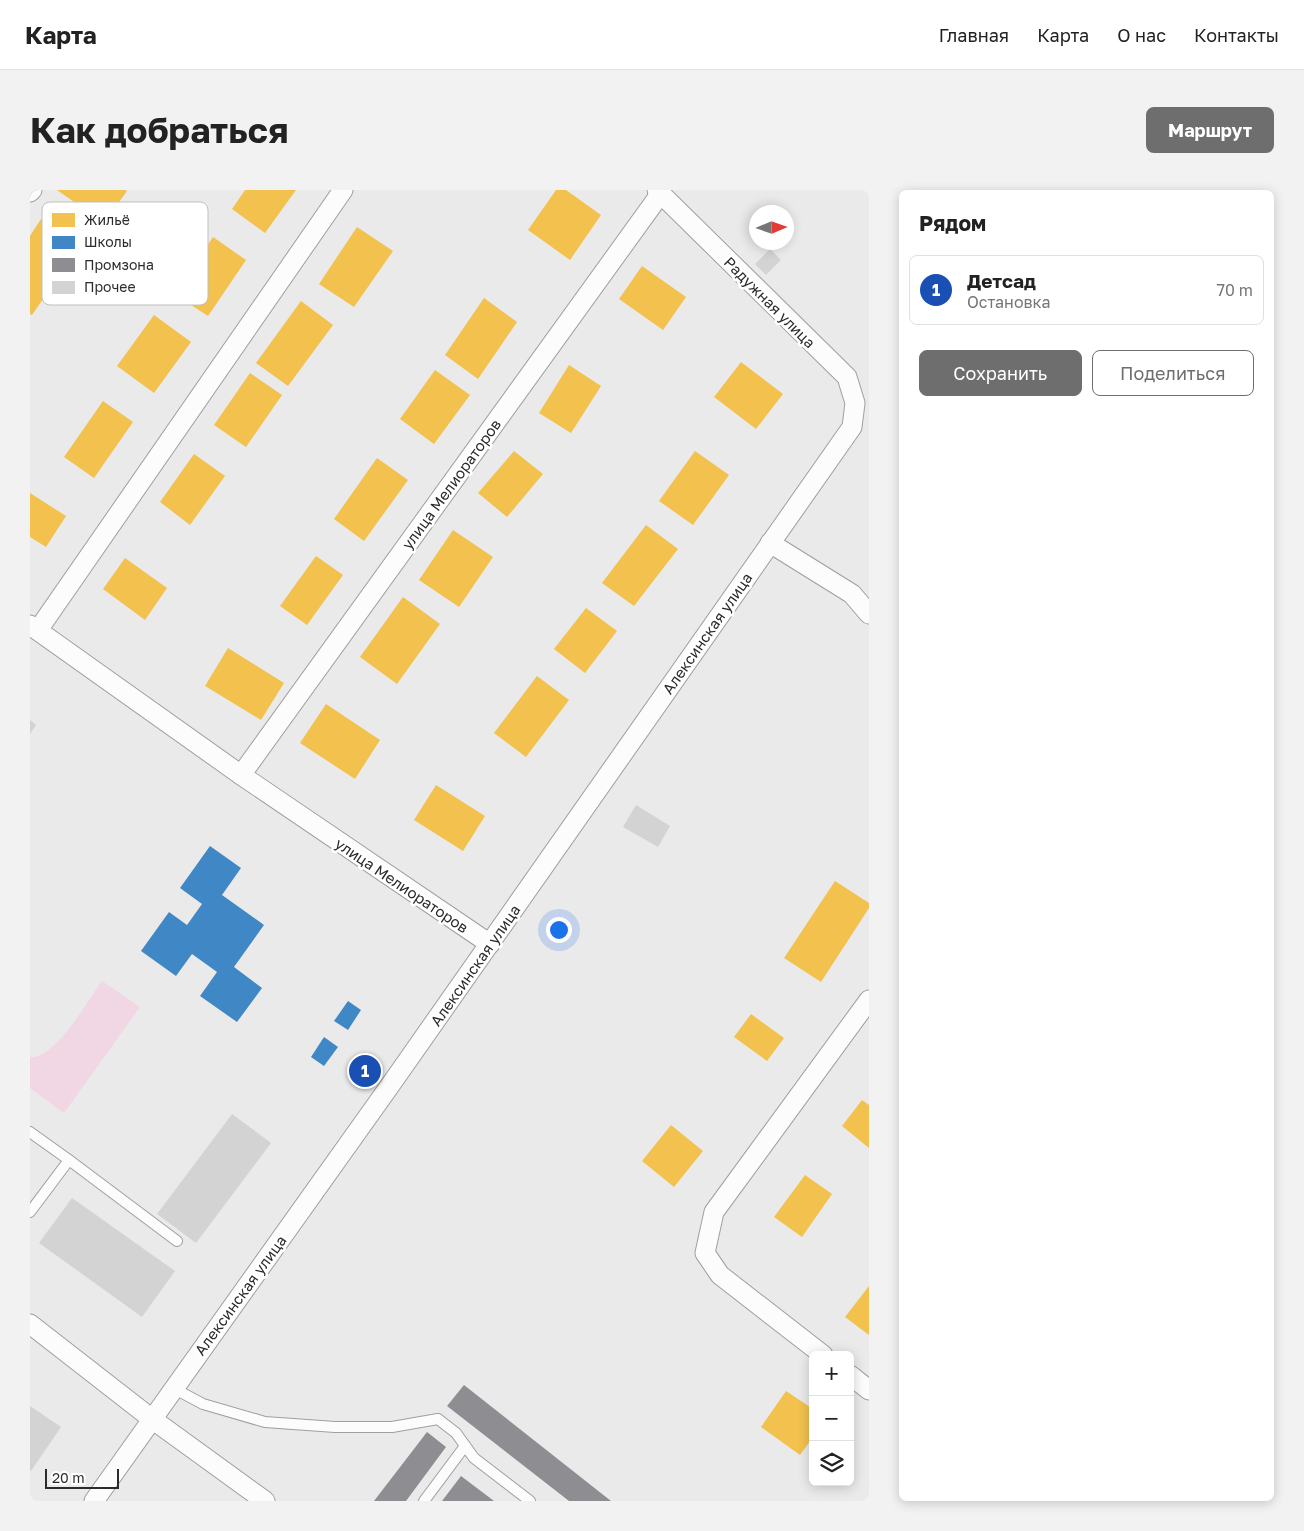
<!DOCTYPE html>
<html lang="ru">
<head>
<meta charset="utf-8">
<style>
	:root { --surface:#fff; --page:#f2f2f2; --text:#222; --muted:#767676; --line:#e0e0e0; --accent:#6f6e6f }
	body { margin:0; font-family:"Golos Text",sans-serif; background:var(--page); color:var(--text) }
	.controls { position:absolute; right:15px; bottom:15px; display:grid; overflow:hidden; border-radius:8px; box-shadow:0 2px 12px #0003 }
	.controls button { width:45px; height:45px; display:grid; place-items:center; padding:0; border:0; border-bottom:1px solid var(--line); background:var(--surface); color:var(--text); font:25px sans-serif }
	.compass { position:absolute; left:719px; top:15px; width:45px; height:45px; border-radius:50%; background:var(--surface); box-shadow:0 2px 12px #0003; rotate:88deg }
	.scale { position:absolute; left:15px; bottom:12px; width:74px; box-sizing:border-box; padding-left:5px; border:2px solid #2c2b2c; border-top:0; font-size:14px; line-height:18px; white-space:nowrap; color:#2c2b2c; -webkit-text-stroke:4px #fff; paint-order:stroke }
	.you { position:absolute; left:528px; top:739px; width:18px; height:18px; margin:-12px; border:4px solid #fff; border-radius:50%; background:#1a73e8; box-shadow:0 0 0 8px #1a73e833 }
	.badge { display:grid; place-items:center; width:32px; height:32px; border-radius:50%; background:var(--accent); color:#fff; font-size:16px; font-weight:700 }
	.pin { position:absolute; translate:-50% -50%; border:2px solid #fff; box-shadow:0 1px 5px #0006 }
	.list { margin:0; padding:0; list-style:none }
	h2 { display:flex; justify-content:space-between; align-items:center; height:65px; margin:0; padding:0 20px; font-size:21px }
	h2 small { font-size:16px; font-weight:400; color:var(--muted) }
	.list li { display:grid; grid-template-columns:32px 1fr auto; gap:15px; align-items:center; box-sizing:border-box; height:70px; margin:0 10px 10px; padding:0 10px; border:1px solid var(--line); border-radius:8px }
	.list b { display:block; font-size:19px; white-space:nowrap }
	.list p { margin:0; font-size:16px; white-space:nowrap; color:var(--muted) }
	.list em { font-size:16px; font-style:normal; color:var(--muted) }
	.actions { display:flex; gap:10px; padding:15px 20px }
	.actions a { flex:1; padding:11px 0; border:1px solid var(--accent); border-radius:8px; text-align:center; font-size:18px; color:var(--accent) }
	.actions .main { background:var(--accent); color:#fff }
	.icon { flex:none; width:28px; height:28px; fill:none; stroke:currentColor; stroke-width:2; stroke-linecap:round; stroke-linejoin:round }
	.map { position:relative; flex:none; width:839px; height:1311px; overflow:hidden; border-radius:8px }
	header { display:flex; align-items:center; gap:30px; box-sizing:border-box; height:70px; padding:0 25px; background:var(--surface); border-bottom:1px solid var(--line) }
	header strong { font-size:24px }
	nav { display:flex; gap:28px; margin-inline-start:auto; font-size:18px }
	.intro { display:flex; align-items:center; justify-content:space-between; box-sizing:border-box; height:120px; padding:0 30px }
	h1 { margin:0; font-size:35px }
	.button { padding:12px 22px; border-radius:8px; background:var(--accent); color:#fff; font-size:18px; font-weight:700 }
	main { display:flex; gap:30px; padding:0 30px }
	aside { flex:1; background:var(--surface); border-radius:8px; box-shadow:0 2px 12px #0003 }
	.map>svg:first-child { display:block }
	.green { fill:#f0d7e3 }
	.homes { fill:#f2c14e }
	.schools { fill:#3f88c5 }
	.industry { fill:#8d8d92 }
	.building { fill:#d3d3d3 }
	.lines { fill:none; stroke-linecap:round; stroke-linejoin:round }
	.lane-casing { stroke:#9f9f9f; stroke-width:12 }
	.street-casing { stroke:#9f9f9f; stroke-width:21 }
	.lane { stroke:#fcfcfc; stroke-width:10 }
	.street { stroke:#fcfcfc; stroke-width:19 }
	.labels { text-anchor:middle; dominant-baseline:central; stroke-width:5; stroke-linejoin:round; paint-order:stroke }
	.street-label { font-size:15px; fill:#2c2b2c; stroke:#fff }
	.key { fill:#fff; stroke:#c0bfc0; stroke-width:1 }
	.key-label { font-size:14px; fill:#2c2b2c }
</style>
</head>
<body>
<header>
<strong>Карта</strong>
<nav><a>Главная</a><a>Карта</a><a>О нас</a><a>Контакты</a></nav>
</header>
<div class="intro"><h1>Как добраться</h1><a class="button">Маршрут</a></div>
<main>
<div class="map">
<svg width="839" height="1311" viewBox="0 0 839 1311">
	<rect width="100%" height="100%" fill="#ebeaeb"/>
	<!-- green -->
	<path class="green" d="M72,791L110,817L34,923L0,898V867C25,870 58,810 72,791Z"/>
	<!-- homes -->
	<g class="homes">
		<polygon points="27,0 95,0 97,1 74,33"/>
		<polygon points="215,0 266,0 235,43 202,19"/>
		<polygon points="526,0 536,0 571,25 540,70 498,40"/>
		<polygon points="11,29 50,55 2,125 0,124 0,46"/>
		<polygon points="327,37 363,61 324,117 289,94"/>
		<polygon points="183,47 216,70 178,126 144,104"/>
		<polygon points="612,76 656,107 633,140 589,109"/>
		<polygon points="454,108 487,132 448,189 415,165"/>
		<polygon points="271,111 303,135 258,196 226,173"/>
		<polygon points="124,125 161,152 124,203 87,176"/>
		<polygon points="711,172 753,204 726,239 684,207"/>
		<polygon points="539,175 571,196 541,243 509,223"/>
		<polygon points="405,180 440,205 404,254 370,229"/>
		<polygon points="220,183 252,205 216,257 184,235"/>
		<polygon points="73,211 103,232 64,288 34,267"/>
		<polygon points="484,261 513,284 477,327 448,303"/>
		<polygon points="665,261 699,285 663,335 629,311"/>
		<polygon points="164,264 195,286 160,335 130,312"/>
		<polygon points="347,268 378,290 334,351 304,329"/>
		<polygon points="0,303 36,326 16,357 0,347"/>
		<polygon points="616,335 648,359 604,416 572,393"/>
		<polygon points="423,340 463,367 429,417 389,390"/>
		<polygon points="286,366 313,385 277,435 250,416"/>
		<polygon points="95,368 137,398 115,430 73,399"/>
		<polygon points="373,407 410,434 367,494 330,467"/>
		<polygon points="556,418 587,441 555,483 524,459"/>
		<polygon points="198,458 254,493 231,530 175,496"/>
		<polygon points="507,486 539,510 496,567 464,543"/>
		<polygon points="296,514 350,550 325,589 270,553"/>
		<polygon points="406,595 455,626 433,661 384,630"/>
		<polygon points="805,691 839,713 839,718 791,792 754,768"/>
		<polygon points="721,824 754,848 737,871 704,847"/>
		<polygon points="832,910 839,915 839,958 812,936"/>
		<polygon points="641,935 673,961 644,997 612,971"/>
		<polygon points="775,985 802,1004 772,1047 744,1027"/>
		<polygon points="839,1096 839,1145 815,1127"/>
		<polygon points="756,1201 783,1219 783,1247 770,1265 731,1237"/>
	</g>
	<!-- schools -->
	<g class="schools">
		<polygon points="180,656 211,678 192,705 234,735 204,777 232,798 207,832 170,806 187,782 162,764 146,786 111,761 139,722 157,735 172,714 150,698"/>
		<polygon points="318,811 331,820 318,840 304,831"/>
		<polygon points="294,847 308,857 294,876 281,867"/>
	</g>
	<!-- industry -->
	<g class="industry">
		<polygon points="434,1195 581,1311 539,1311 417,1216"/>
		<polygon points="397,1242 416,1257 376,1311 344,1311"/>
		<polygon points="431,1286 464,1311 412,1311"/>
	</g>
	<!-- building -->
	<g class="building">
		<polygon points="740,59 751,70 736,85 725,74"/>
		<polygon points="0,530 6,535 0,544"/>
		<polygon points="606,615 640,636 628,657 593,637"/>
		<polygon points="336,874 342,878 334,888 328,884"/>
		<polygon points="202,924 241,953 166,1053 127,1024"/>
		<polygon points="42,1008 145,1081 112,1127 9,1053"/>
		<polygon points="0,1216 31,1237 1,1281 0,1280"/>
	</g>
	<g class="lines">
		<defs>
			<g id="lane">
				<polyline points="0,942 39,970 0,1022"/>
				<polyline points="39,970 147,1051"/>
				<polyline points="143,1198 173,1214 235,1232 305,1237 362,1237 408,1229 426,1243 444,1268 500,1311"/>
				<polyline points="394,1311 435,1256"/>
			</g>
			<g id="street">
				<polyline points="0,2 2,0"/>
				<polyline points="740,353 822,404 839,424"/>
				<polyline points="0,435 211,585 460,754"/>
				<polyline points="8,440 313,0"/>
				<polyline points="211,585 631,3"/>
				<polyline points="0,1134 122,1229 235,1311"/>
				<polyline points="793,1165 690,1085 675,1063 684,1022 839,810"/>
				<polyline points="820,1185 839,1200"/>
				<polyline points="64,1311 359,897 822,237 825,213 817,187 627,0"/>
			</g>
		</defs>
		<!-- lane casing -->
		<use href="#lane" class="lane-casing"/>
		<!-- street casing -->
		<use href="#street" class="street-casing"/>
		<!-- lane -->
		<use href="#lane" class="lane"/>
		<!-- street -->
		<use href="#street" class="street"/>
	</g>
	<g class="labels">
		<!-- street labels -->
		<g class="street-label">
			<text transform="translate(740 112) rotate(45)">Радужная улица</text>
			<text transform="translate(421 294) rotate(-54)">улица Мелиораторов</text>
			<text transform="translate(677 443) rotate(-55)">Алексинская улица</text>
			<text transform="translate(372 695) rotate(34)">улица Мелиораторов</text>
			<text transform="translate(445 775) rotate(-55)">Алексинская улица</text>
			<text transform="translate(210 1105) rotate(-54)">Алексинская улица</text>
		</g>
	</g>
	<!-- legend -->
	<rect x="12" y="12" width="166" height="103" rx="8" class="key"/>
	<rect x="22" y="23" width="23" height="14" fill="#f2c14e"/>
	<rect x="22" y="46" width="23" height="13" fill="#3f88c5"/>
	<rect x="22" y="68" width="23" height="14" fill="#8d8d92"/>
	<rect x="22" y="91" width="23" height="13" fill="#d3d3d3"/>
	<g class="key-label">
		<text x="54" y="35">Жильё</text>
		<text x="54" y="57">Школы</text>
		<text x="54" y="80">Промзона</text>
		<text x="54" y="102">Прочее</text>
	</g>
</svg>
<div class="controls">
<button>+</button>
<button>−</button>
<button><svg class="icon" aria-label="layers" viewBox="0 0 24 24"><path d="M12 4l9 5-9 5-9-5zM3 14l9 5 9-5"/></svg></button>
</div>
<svg class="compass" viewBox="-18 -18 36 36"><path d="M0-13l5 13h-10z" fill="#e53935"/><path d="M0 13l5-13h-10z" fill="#767676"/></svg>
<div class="scale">20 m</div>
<div class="you"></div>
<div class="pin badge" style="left:335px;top:881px;background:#1a4fb4">1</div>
</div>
<aside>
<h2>Рядом<small></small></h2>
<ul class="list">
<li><span class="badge" style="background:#1a4fb4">1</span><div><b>Детсад</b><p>Остановка</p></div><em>70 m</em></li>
</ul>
<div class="actions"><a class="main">Сохранить</a><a>Поделиться</a></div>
</aside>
</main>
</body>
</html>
